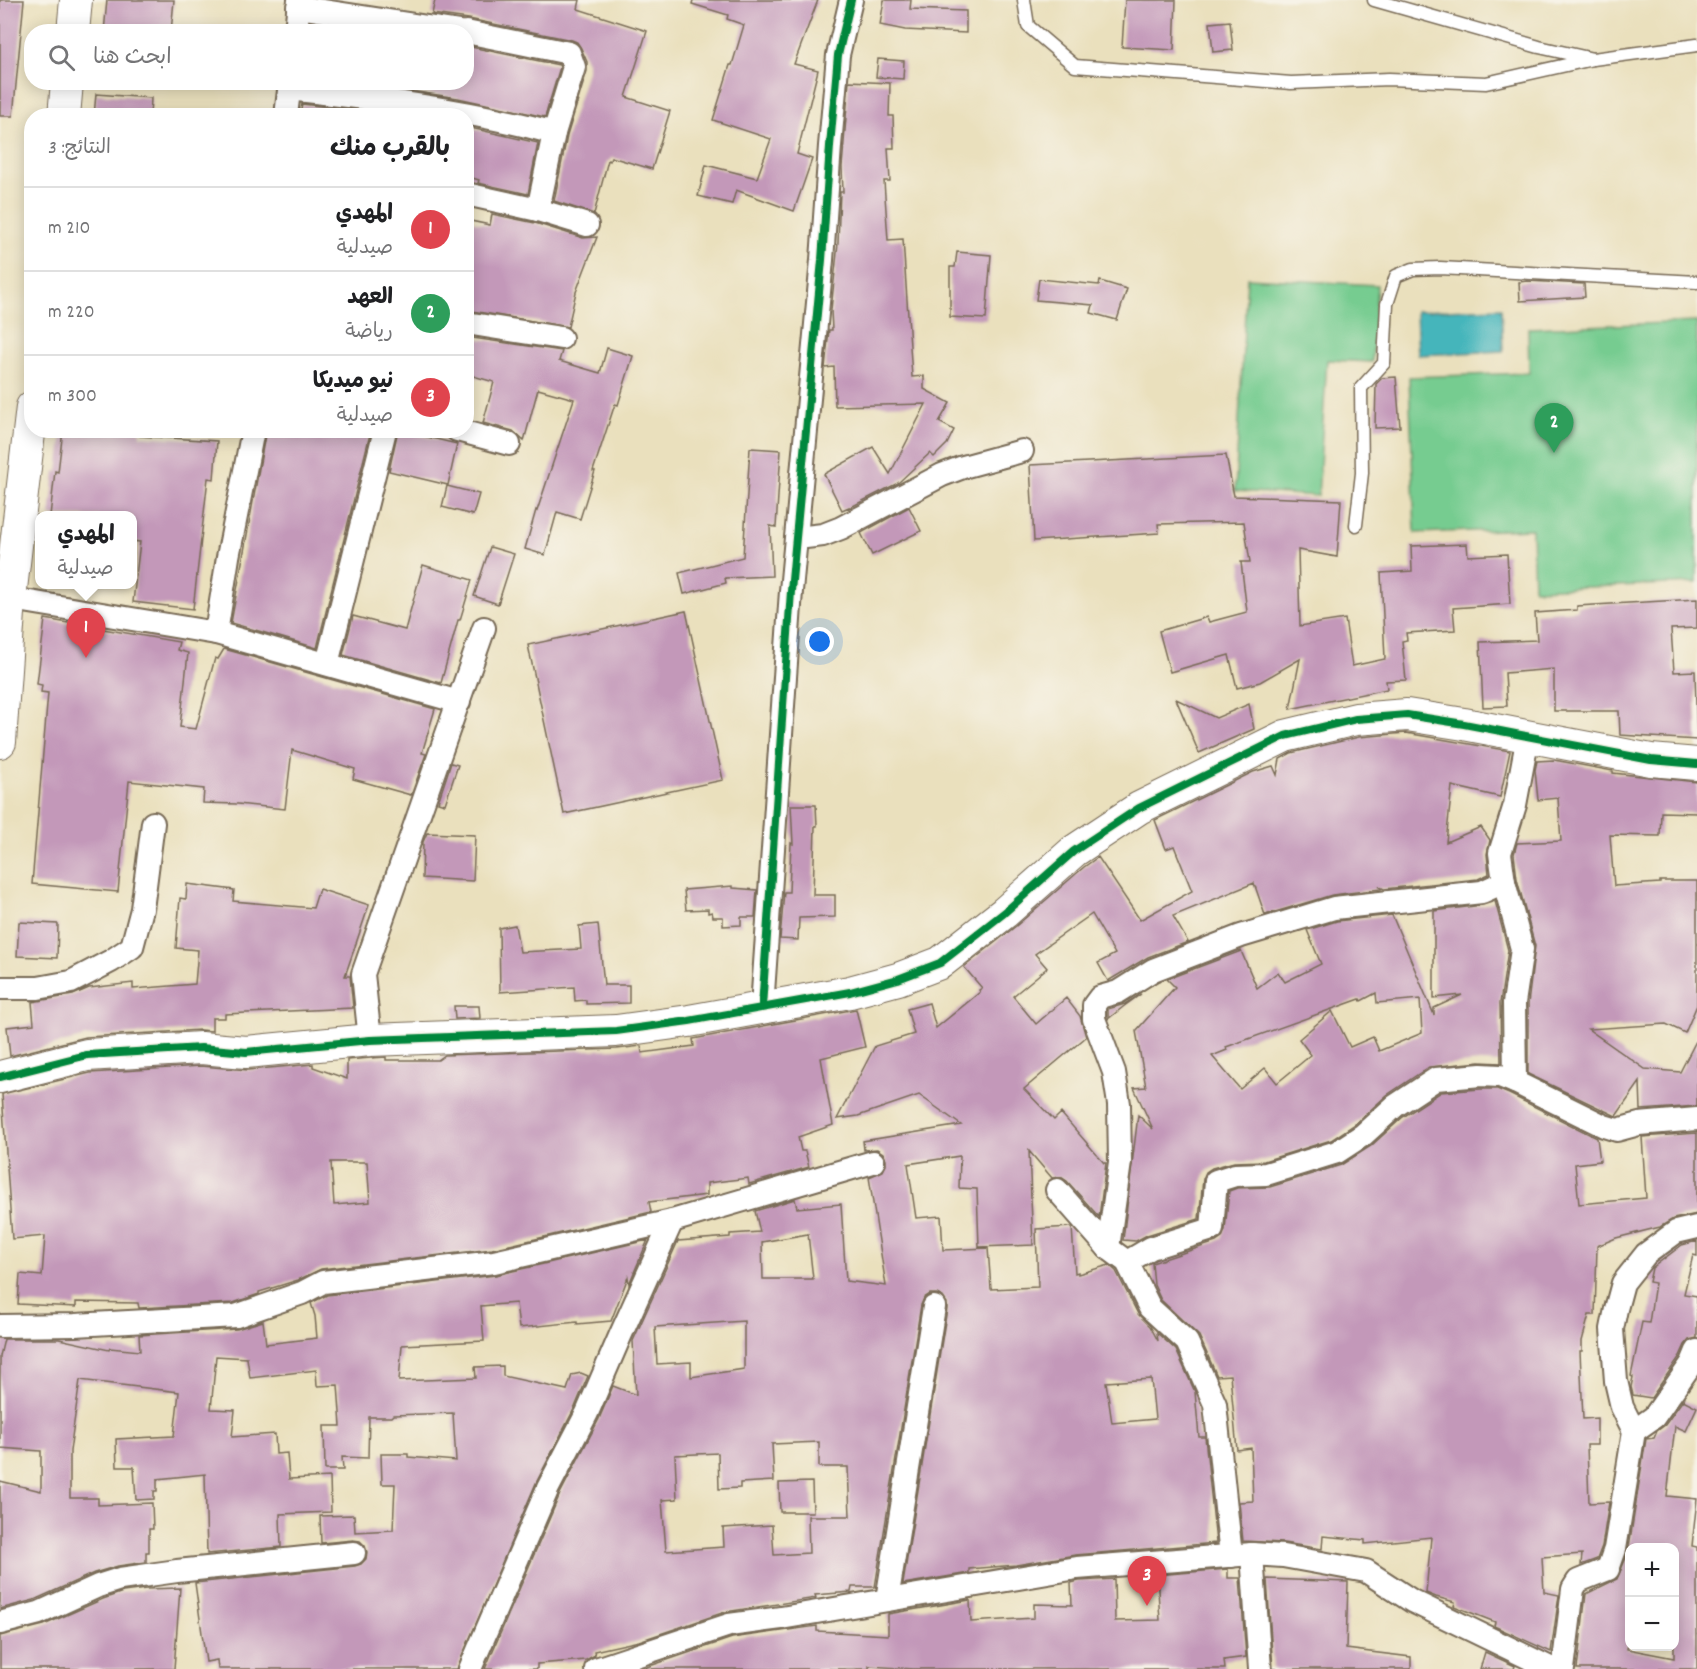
<!DOCTYPE html>
<html lang="ar">
<head>
<meta charset="utf-8">
<style>
	:root { --surface:#fff; --page:#f6f6f6; --text:#202124; --muted:#757577; --line:#e0e0e0; --accent:#b5179e }
	body { margin:0; font-family:Dekko,"Playpen Sans Arabic",sans-serif; background:var(--page); color:var(--text); direction:rtl }
	.controls { position:absolute; right:18px; bottom:18px; display:grid; overflow:hidden; border-radius:12px; box-shadow:0 3px 15px #0003 }
	.controls button { width:54px; height:54px; display:grid; place-items:center; padding:0; border:0; border-bottom:2px solid var(--line); background:var(--surface); color:var(--text); font:30px sans-serif }
	.you { position:absolute; left:820px; top:642px; width:21px; height:21px; margin:-15px; border:4px solid #fff; border-radius:50%; background:#1a73e8; box-shadow:0 0 0 9px #1a73e833 }
	.badge { display:grid; place-items:center; width:39px; height:39px; border-radius:50%; background:var(--accent); color:#fff; font-size:20px; font-weight:700 }
	.pin { position:absolute; translate:-50% -50px; filter:drop-shadow(0 2px 3px #0008) }
	.pin::after { content:''; position:absolute; top:32px; width:21px; height:18px; background:inherit; clip-path:polygon(0 0,100% 0,50% 100%) }
	.popup { position:absolute; left:35px; top:511px; width:102px; height:78px; box-sizing:border-box; display:grid; place-content:center; border-radius:12px; background:var(--surface); filter:drop-shadow(0 2px 4px #0005); font-size:20px; white-space:nowrap; color:var(--muted) }
	.popup b { font-size:22px; color:var(--text) }
	.popup::after { content:''; position:absolute; left:50%; top:100%; margin-left:-12px; border:12px solid transparent; border-top-color:var(--surface) }
	.list { margin:0; padding:0; list-style:none }
	h2 { display:flex; justify-content:space-between; align-items:center; height:78px; margin:0; padding:0 24px; font-size:26px }
	h2 small { font-size:20px; font-weight:400; color:var(--muted) }
	.list li { display:grid; grid-template-columns:39px 1fr auto; gap:18px; align-items:center; box-sizing:border-box; height:84px; padding:0 24px; border-top:2px solid var(--line) }
	.list b { display:block; font-size:22px; white-space:nowrap }
	.list p { margin:0; font-size:20px; white-space:nowrap; color:var(--muted) }
	.list em { font-size:20px; font-style:normal; color:var(--muted) }
	.icon { flex:none; width:33px; height:33px; fill:none; stroke:currentColor; stroke-width:2; stroke-linecap:round; stroke-linejoin:round }
	.map { position:relative; flex:none; width:1697px; height:1669px; overflow:hidden; direction:ltr }
	.search { position:absolute; background:var(--surface); box-shadow:0 3px 15px #0003; left:24px; top:24px; width:450px; height:66px; display:flex; align-items:center; gap:15px; box-sizing:border-box; padding:0 21px; border-radius:24px; color:var(--muted); font-size:22px }
	.panel { position:absolute; background:var(--surface); box-shadow:0 3px 15px #0003; left:24px; top:108px; width:450px; height:330px; border-radius:24px; direction:rtl }
	.map>svg:first-child { display:block }
	.green { fill:#76cc90; stroke:#587b57; stroke-width:1.5 }
	.water { fill:#45b5bb; stroke:#40706c; stroke-width:1.5 }
	.building { fill:#c398b9; fill-rule:evenodd }
	.lines { fill:none; stroke-linecap:round; stroke-linejoin:round }
	.lane-casing { stroke:#786a56; stroke-width:15 }
	.street-casing { stroke:#786a56; stroke-width:26 }
	.secondary-casing { stroke:#786a56; stroke-width:34 }
	.lane { stroke:#fff; stroke-width:12 }
	.street { stroke:#fff; stroke-width:22 }
	.secondary { stroke:#fff; stroke-width:32 }
	.cycleway-casing { stroke:#f7f3e8; stroke-width:11 }
	.cycleway { stroke:#00873e; stroke-width:8 }
</style>
</head>
<body>
<div class="map">
<svg width="1697" height="1669" viewBox="0 0 1697 1669">
	<rect width="100%" height="100%" fill="#f7f3e8"/>
	<filter id="ink" filterUnits="userSpaceOnUse"><feTurbulence type="fractalNoise" baseFrequency=".0167" numOctaves="2"/><feDisplacementMap in="SourceGraphic" scale="12" xChannelSelector="R" yChannelSelector="G"/><feConvolveMatrix kernelMatrix="1 2 1 2 8 2 1 2 1" color-interpolation-filters="sRGB"/></filter>
	<filter id="wash" filterUnits="userSpaceOnUse"><feTurbulence type="fractalNoise" baseFrequency=".008" numOctaves="4" result="noise"/><feDisplacementMap in="SourceGraphic" scale="24" xChannelSelector="R" yChannelSelector="G"/><feGaussianBlur stdDeviation="1.35" result="paint"/><feColorMatrix in="noise" values="0 0 0 0 0 0 0 0 0 0 0 0 0 0 0 0 0 1.4 0 .05"/><feComposite in="paint" operator="in"/></filter>
	<g filter="url(#wash)">
		<rect width="100%" height="100%" fill="#eae0bd"/>
		<!-- green -->
		<g class="green">
			<polygon points="1247,278 1377,285 1372,362 1327,360 1318,496 1235,491"/>
			<polygon points="1697,322 1697,583 1534,589 1532,529 1415,533 1409,377 1529,373 1528,328"/>
		</g>
		<!-- water -->
		<polygon class="water" points="1501,308 1503,351 1418,355 1416,311"/>
		<g id="blocks">
			<!-- building -->
			<g class="building">
				<polygon points="0,0 24,0 13,116 0,116"/>
				<polygon points="107,0 174,0 171,32 104,32"/>
				<polygon points="435,0 580,0 578,9 647,31 626,97 670,111 652,169 611,157 610,161 608,160 594,214 554,201 567,136 587,71 587,62 581,48 577,42 572,40 469,19 432,14"/>
				<polygon points="693,0 818,0 794,64 818,70 797,154 812,159 794,211 736,190 732,204 698,196 706,165 757,178 771,139 713,120 730,65 732,65 744,25 727,19 728,15 692,4"/>
				<polygon points="884,0 911,0 910,9 966,11 966,33 905,30 880,25"/>
				<polygon points="1125,0 1176,0 1174,50 1122,47"/>
				<polygon points="1230,21 1233,50 1213,52 1210,23"/>
				<polygon points="310,23 368,32 310,32"/>
				<polygon points="466,46 559,65 560,67 545,117 458,98 350,82 466,82"/>
				<polygon points="878,59 904,61 903,79 876,77"/>
				<polygon points="849,81 890,83 889,116 893,116 894,148 888,148 890,181 884,181 888,240 903,239 912,377 924,376 924,389 950,403 939,422 954,430 947,444 934,457 930,453 898,483 849,508 849,507 842,510 824,474 873,447 890,474 926,404 835,406 834,367 825,368 829,330 832,330 831,310 838,243 840,192 843,192 842,167"/>
				<polygon points="96,94 151,98 150,116 94,116"/>
				<polygon points="302,104 354,110 395,116 300,116"/>
				<polygon points="466,127 538,143 528,194 478,183 479,180 466,176"/>
				<polygon points="492,214 535,223 583,238 597,237 576,292 568,327 466,310 466,220 490,225"/>
				<polygon points="957,252 991,255 986,319 950,317 950,267 955,267"/>
				<polygon points="1039,279 1099,285 1100,281 1127,289 1117,320 1091,313 1093,305 1036,300"/>
				<polygon points="1527,281 1584,284 1585,297 1520,301 1519,282"/>
				<polygon points="466,337 562,351 559,361 600,373 607,348 633,356 618,405 615,404 593,471 595,471 580,519 557,512 545,555 525,549 536,510 537,511 574,399 538,389 524,441 513,431 483,423 494,382 466,374"/>
				<polygon points="1396,377 1400,427 1375,428 1376,384 1382,378"/>
				<polygon points="63,430 140,430 140,436 217,441 214,479 208,478 193,609 133,602 140,542 132,541 132,516 50,516 55,471 58,472"/>
				<polygon points="266,430 371,430 317,648 231,623"/>
				<polygon points="398,430 457,444 448,485 389,471"/>
				<polygon points="750,448 781,450 776,527 770,526 772,576 725,578 726,583 684,594 679,573 743,557"/>
				<polygon points="1226,455 1234,496 1341,500 1337,557 1298,550 1300,626 1345,619 1352,666 1385,659 1381,573 1412,571 1411,546 1467,544 1468,556 1507,554 1510,604 1453,608 1455,630 1406,633 1407,640 1402,641 1406,680 1386,681 1387,689 1290,709 1300,659 1260,682 1237,688 1229,655 1170,672 1159,631 1207,617 1209,622 1247,612 1241,562 1250,562 1244,522 1158,524 1159,533 1034,541 1030,465"/>
				<polygon points="447,486 479,494 473,515 442,507"/>
				<polygon points="909,507 921,531 872,555 861,533"/>
				<polygon points="490,547 514,554 498,604 474,596"/>
				<polygon points="423,565 472,580 460,620 458,620 441,683 343,655 353,616 405,630"/>
				<polygon points="1697,599 1697,628 1671,629 1674,672 1695,671 1697,740 1620,735 1619,711 1554,711 1554,669 1505,673 1507,706 1483,707 1480,642 1537,640 1535,613 1577,610 1577,606"/>
				<polygon points="686,611 723,780 564,814 528,645"/>
				<polygon points="45,619 179,642 177,650 188,653 180,727 196,729 215,658 218,659 224,649 435,709 422,753 426,754 412,793 411,795 353,779 355,769 292,750 285,809 238,804 203,803 204,789 129,781 118,892 32,884 48,693 41,692 42,685 37,684"/>
				<polygon points="1176,699 1216,718 1249,704 1254,729 1199,753"/>
				<path d="M1406,733L1510,751L1500,797L1452,786L1446,842L1481,827L1490,840L1487,854L1489,874L1478,879L1384,889L1380,887L1381,889L1332,895L1265,915L1254,883L1173,916L1188,942L1148,957L1108,981L1098,963L1115,954L1092,914L1035,954L1047,968L1013,996L1036,1024L1066,998L1080,1016L1086,1037L1024,1089L1054,1120L1061,1113L1104,1163H1106L1099,1217L1067,1181L1061,1177L1052,1178L1029,1151L1033,1245L979,1247L977,1189L959,1188L960,1156L908,1164L916,1218L941,1216L943,1250L988,1248L991,1289L1038,1287L1036,1229L1072,1227L1075,1273L1078,1272V1274L1109,1265L1116,1271L1138,1314L1150,1326L1158,1341L1157,1333L1176,1350L1195,1392L1199,1437H1205L1216,1543L1075,1555L1016,1565L969,1569V1573L903,1584L947,1309V1303L943,1297L937,1294H930L924,1298L921,1305L875,1587H852L851,1592L815,1595L816,1598L725,1612L639,1641L594,1651L595,1655L586,1660L537,1664V1669H485L560,1494L599,1419L613,1386L636,1395L633,1341L678,1241L730,1237V1234L760,1232L755,1211L795,1199L797,1208L841,1204L846,1281L886,1286L869,1177L883,1171L886,1165V1159L883,1153L877,1149L864,1150L863,1141L961,1125L919,1095L858,1116L837,1119L875,1046L914,1034L907,1009L929,1003L936,1028L980,992L979,990L982,988L964,967L1016,926L1084,867L1098,857L1140,920L1192,891L1174,846L1166,849L1155,820L1253,772L1273,766L1277,775L1280,759L1291,753L1359,737ZM808,1234L813,1279H763L762,1242ZM744,1321V1369L691,1377V1362L657,1364L655,1327ZM1151,1379L1155,1419L1112,1423L1106,1382ZM819,1442V1467H848L850,1516H808L809,1553L774,1555L772,1525L723,1528L724,1547L666,1551L662,1500L677,1499L675,1455L718,1453L719,1489L740,1488V1483L774,1481L772,1444Z"/>
				<polygon points="1554,760 1613,771 1613,773 1697,782 1697,813 1661,812 1660,836 1610,835 1614,886 1660,883 1660,881 1697,881 1697,1005 1685,1033 1666,1024 1588,1029 1645,1069 1680,1072 1697,1039 1697,1106 1641,1110 1640,1082 1616,1116 1528,1074 1528,1004 1535,946 1517,879 1514,854 1517,843 1561,841 1558,798 1538,800 1535,770 1537,761"/>
				<polygon points="451,763 458,765 445,804 438,802"/>
				<polygon points="791,805 816,805 817,826 815,826 813,895 835,895 835,917 799,918 798,940 780,939 784,892 789,892 791,843 793,844"/>
				<polygon points="427,833 475,835 473,881 422,878 423,842"/>
				<polygon points="187,884 234,890 233,901 313,908 319,889 369,905 345,976 350,976 353,1008 225,1014 225,1018 212,1018 212,1031 200,1030 86,1037 10,1056 7,1027 34,1024 32,1002 73,995 89,988 133,983 133,989 195,984 198,950 176,948 180,898 186,899"/>
				<polygon points="733,886 733,888 757,890 755,917 741,917 741,925 723,926 723,917 713,917 712,912 708,913 708,909 686,910 684,890"/>
				<path d="M1495,901L1508,950L1500,1003L1501,1063L1480,1062L1429,1067L1387,1095L1355,1124L1331,1140L1264,1161L1234,1162L1212,1168L1206,1172L1203,1179L1199,1219L1147,1235L1136,1241L1123,1240L1138,1115L1153,1129L1134,1088L1146,1087L1136,1031L1175,987L1167,979L1241,951L1257,988L1278,972L1285,982L1321,964L1307,930L1337,921L1392,915L1434,1015V1008L1462,995L1434,998V911L1483,905ZM1376,993L1377,1003L1420,999L1422,1033L1379,1051L1373,1037L1350,1047L1332,1011L1299,1039L1311,1055L1277,1083L1265,1068L1240,1089L1212,1056L1227,1050L1226,1047L1360,999L1361,1001Z"/>
				<polygon points="19,922 58,924 57,958 17,956"/>
				<polygon points="598,924 604,985 629,985 629,1003 586,1004 586,1000 575,1001 574,987 500,992 499,928 515,925 520,952 581,949 579,926"/>
				<polygon points="1141,994 1123,1007 1108,1019 1108,1009 1125,1004"/>
				<polygon points="454,1006 479,1006 480,1018 455,1019"/>
				<path d="M856,1009L865,1047L821,1058L833,1125L798,1137L801,1151H805L809,1167L749,1184L748,1178L707,1183V1195L649,1202L651,1212L492,1249L321,1269L298,1280L259,1292V1294L233,1303L139,1308L138,1303L76,1302V1307L18,1304L20,1274L42,1276L45,1236L12,1239L2,1094L90,1073L201,1066L248,1070L313,1064V1067L347,1079V1060L371,1058L386,1057V1060H438L445,1055L617,1049L641,1046L642,1053L694,1046L693,1039ZM331,1162H367L370,1202L334,1205Z"/>
				<polygon points="1481,1089 1497,1089 1509,1094 1597,1138 1600,1161 1575,1164 1579,1204 1646,1198 1642,1137 1697,1133 1697,1214 1673,1219 1660,1227 1616,1238 1597,1246 1595,1315 1589,1315 1582,1341 1582,1351 1580,1351 1583,1419 1597,1418 1597,1445 1587,1445 1589,1503 1609,1502 1602,1546 1597,1559 1581,1565 1582,1554 1542,1557 1544,1592 1559,1595 1551,1652 1494,1626 1495,1622 1454,1606 1455,1602 1436,1597 1426,1593 1431,1537 1365,1544 1365,1540 1323,1536 1322,1549 1284,1543 1243,1541 1239,1502 1253,1501 1251,1448 1237,1450 1230,1375 1217,1376 1199,1336 1161,1300 1154,1285 1152,1263 1216,1242 1222,1238 1225,1230 1229,1191 1237,1188 1270,1187 1341,1165 1371,1146 1403,1117 1441,1092"/>
				<polygon points="648,1240 629,1284 628,1277 611,1321 577,1324 577,1322 519,1328 516,1303 481,1306 484,1341 402,1345 399,1381 476,1378 475,1367 503,1366 503,1376 567,1390 572,1375 581,1373 588,1376 575,1407 536,1483 457,1669 218,1669 217,1660 206,1662 195,1583 355,1566 361,1564 366,1559 367,1552 365,1546 360,1541 353,1540 321,1543 320,1516 354,1515 355,1532 393,1530 395,1484 382,1484 381,1454 408,1454 408,1457 456,1461 453,1413 393,1415 391,1417 369,1417 368,1458 342,1457 343,1470 325,1470 324,1426 341,1426 338,1385 317,1386 316,1370 250,1378 247,1358 216,1356 211,1409 235,1410 232,1437 275,1434 276,1454 287,1453 289,1479 330,1477 331,1512 280,1514 281,1547 207,1554 205,1474 157,1479 157,1491 154,1491 154,1499 136,1500 134,1467 117,1467 116,1439 174,1436 179,1392 80,1380 70,1451 70,1498 98,1498 98,1505 152,1503 153,1529 149,1529 149,1552 146,1552 146,1562 118,1566 94,1573 34,1600 0,1609 0,1481 41,1491 41,1451 0,1448 0,1356 4,1339 59,1339 109,1350 110,1348 140,1351 139,1335 237,1329 263,1321 266,1344 317,1338 315,1316 311,1303 327,1295 496,1275"/>
				<polygon points="1697,1241 1697,1256 1693,1255 1684,1294 1697,1296 1697,1338 1689,1340 1685,1345 1680,1356 1651,1398 1633,1395 1631,1387 1633,1377 1631,1376 1642,1322 1649,1323 1655,1283 1649,1282 1652,1268 1682,1245"/>
				<path d="M1685,1397L1683,1400L1697,1407L1686,1431L1675,1426L1667,1496L1697,1499L1692,1546L1697,1547V1669H1577L1586,1594L1617,1579L1628,1553L1646,1439L1654,1438L1657,1431L1665,1425ZM1629,1548H1674V1658L1627,1649L1629,1630Z"/>
				<polygon points="812,1482 813,1512 780,1512 779,1483"/>
				<polygon points="1228,1569 1228,1578 1240,1578 1246,1657 1224,1660 1225,1669 914,1669 869,1666 869,1669 641,1669 732,1638 817,1626 817,1631 888,1635 888,1614 970,1600 971,1622 1034,1618 1034,1604 1072,1605 1071,1583 1079,1581 1114,1579 1115,1621 1160,1620 1157,1575"/>
				<polygon points="1267,1579 1348,1582 1346,1649 1411,1657 1411,1669 1273,1669"/>
				<polygon points="180,1588 174,1669 0,1669 0,1636 44,1625 103,1599 123,1592 146,1589"/>
				<polygon points="1485,1652 1515,1666 1514,1669 1480,1669"/>
			</g>
		</g>
	</g>
	<g filter="url(#ink)">
		<use href="#blocks" fill-opacity="0" stroke="#786a56" stroke-width="1.5"/>
		<g class="lines">
			<defs>
				<g id="lane">
					<polyline points="1024,0 1028,26 1075,66 1291,83 1389,79 1486,83 1593,59"/>
					<polyline points="1374,0 1539,47 1593,59 1697,45"/>
					<polyline points="1356,525 1362,473 1361,388 1384,363 1387,304 1396,276 1413,269 1440,268 1697,282"/>
				</g>
				<g id="street">
					<polyline points="298,7 460,32"/>
					<polyline points="296,32 299,0"/>
					<path d="M289,89C377,99 467,109 554,133L574,67L569,53L466,32"/>
					<polyline points="286,116 290,82"/>
					<polyline points="466,194 538,210 587,225"/>
					<polyline points="538,210 554,133"/>
					<polyline points="466,323 561,338"/>
					<polyline points="457,430 509,444"/>
					<polyline points="797,538 823,535 841,528 942,475 963,467 1022,451"/>
					<polyline points="0,597 216,633 459,702"/>
					<polyline points="216,633 228,557 253,430"/>
					<polyline points="327,664 385,430"/>
					<polyline points="0,988 38,988 71,982 111,961 132,947 142,909 153,823"/>
					<polyline points="762,1007 791,591 822,260 830,146 838,55 851,0"/>
					<polyline points="370,1040 363,974 484,628"/>
					<polyline points="1515,1082 1514,1003 1522,949 1504,882 1500,853 1515,805 1528,736"/>
					<polyline points="1057,1190 1108,1248 1127,1262 1150,1308 1187,1342 1215,1404 1231,1556"/>
					<polyline points="1108,1248 1120,1162 1119,1104 1114,1072 1094,1019 1094,1005 1100,997 1118,992 1153,970 1241,936 1334,908 1482,892 1504,882"/>
					<polyline points="1127,1262 1151,1248 1212,1229 1216,1181 1235,1175 1266,1174 1337,1152 1363,1135 1395,1106 1436,1079 1481,1075 1500,1076 1515,1082 1604,1126 1617,1130 1639,1124 1697,1119"/>
					<polyline points="0,1326 75,1325 236,1316 302,1293 323,1282 494,1262 672,1221 873,1162"/>
					<polyline points="1634,1431 1654,1417 1692,1363 1697,1351"/>
					<polyline points="1252,1554 1260,1669"/>
					<polyline points="887,1600 934,1307"/>
					<polyline points="0,1623 39,1613 98,1586 120,1579 177,1571 354,1553"/>
					<polyline points="470,1669 548,1488 587,1413 621,1334 672,1221"/>
					<polyline points="596,1669 729,1625 781,1618 1077,1568 1252,1554 1283,1556 1366,1571 1412,1601 1552,1669"/>
					<polyline points="1563,1669 1573,1589 1578,1581 1608,1569 1615,1549 1634,1431 1622,1407 1616,1381 1612,1329 1616,1309 1623,1283 1646,1254 1676,1232 1697,1227"/>
				</g>
				<g id="secondary">
					<polyline points="73,32 76,0"/>
					<polyline points="64,116 67,82"/>
					<polyline points="0,742 10,598 32,407"/>
					<polyline points="0,1077 87,1055 201,1048 246,1052 370,1040 616,1031 689,1021 850,992 898,979 940,963 1004,913 1074,851 1139,808 1285,736 1356,719 1407,715 1464,724 1651,760 1697,764"/>
				</g>
			</defs>
			<!-- lane casing -->
			<use href="#lane" class="lane-casing"/>
			<!-- street casing -->
			<use href="#street" class="street-casing"/>
			<!-- secondary casing -->
			<use href="#secondary" class="secondary-casing"/>
			<!-- lane -->
			<use href="#lane" class="lane"/>
			<!-- street -->
			<use href="#street" class="street"/>
			<!-- secondary -->
			<use href="#secondary" class="secondary"/>
			<defs>
				<g id="cycleway">
					<polyline points="762,1007 791,591 822,260 830,146 838,55 851,0"/>
					<polyline points="0,1077 87,1055 201,1048 246,1052 370,1040 616,1031 689,1021 850,992 898,979 940,963 1004,913 1074,851 1139,808 1285,736 1356,719 1407,715 1464,724 1651,760 1697,764"/>
				</g>
			</defs>
			<!-- cycleway casing -->
			<use href="#cycleway" class="cycleway-casing"/>
			<!-- cycleway -->
			<use href="#cycleway" class="cycleway"/>
		</g>
	</g>
</svg>
<div class="controls">
<button>+</button>
<button>−</button>
</div>
<div class="you"></div>
<div class="pin badge" style="left:86px;top:658px;background:#e0444e">1</div>
<div class="popup"><b>المهدي</b>صيدلية</div>
<div class="pin badge" style="left:1554px;top:453px;background:#2e9e5b">2</div>
<div class="pin badge" style="left:1147px;top:1606px;background:#e0444e">3</div>
<div class="search"><svg class="icon" aria-label="search" viewBox="0 0 24 24"><circle cx="10" cy="10" r="6"/><path d="M15 15l6 6"/></svg>ابحث هنا</div>
<section class="panel">
<h2>بالقرب منك<small>النتائج: 3</small></h2>
<ul class="list">
<li><span class="badge" style="background:#e0444e">1</span><div><b>المهدي</b><p>صيدلية</p></div><em>210 m</em></li>
<li><span class="badge" style="background:#2e9e5b">2</span><div><b>العهد</b><p>رياضة</p></div><em>220 m</em></li>
<li><span class="badge" style="background:#e0444e">3</span><div><b>نيو ميديكا</b><p>صيدلية</p></div><em>300 m</em></li>
</ul>
</section>
</div>
</body>
</html>
